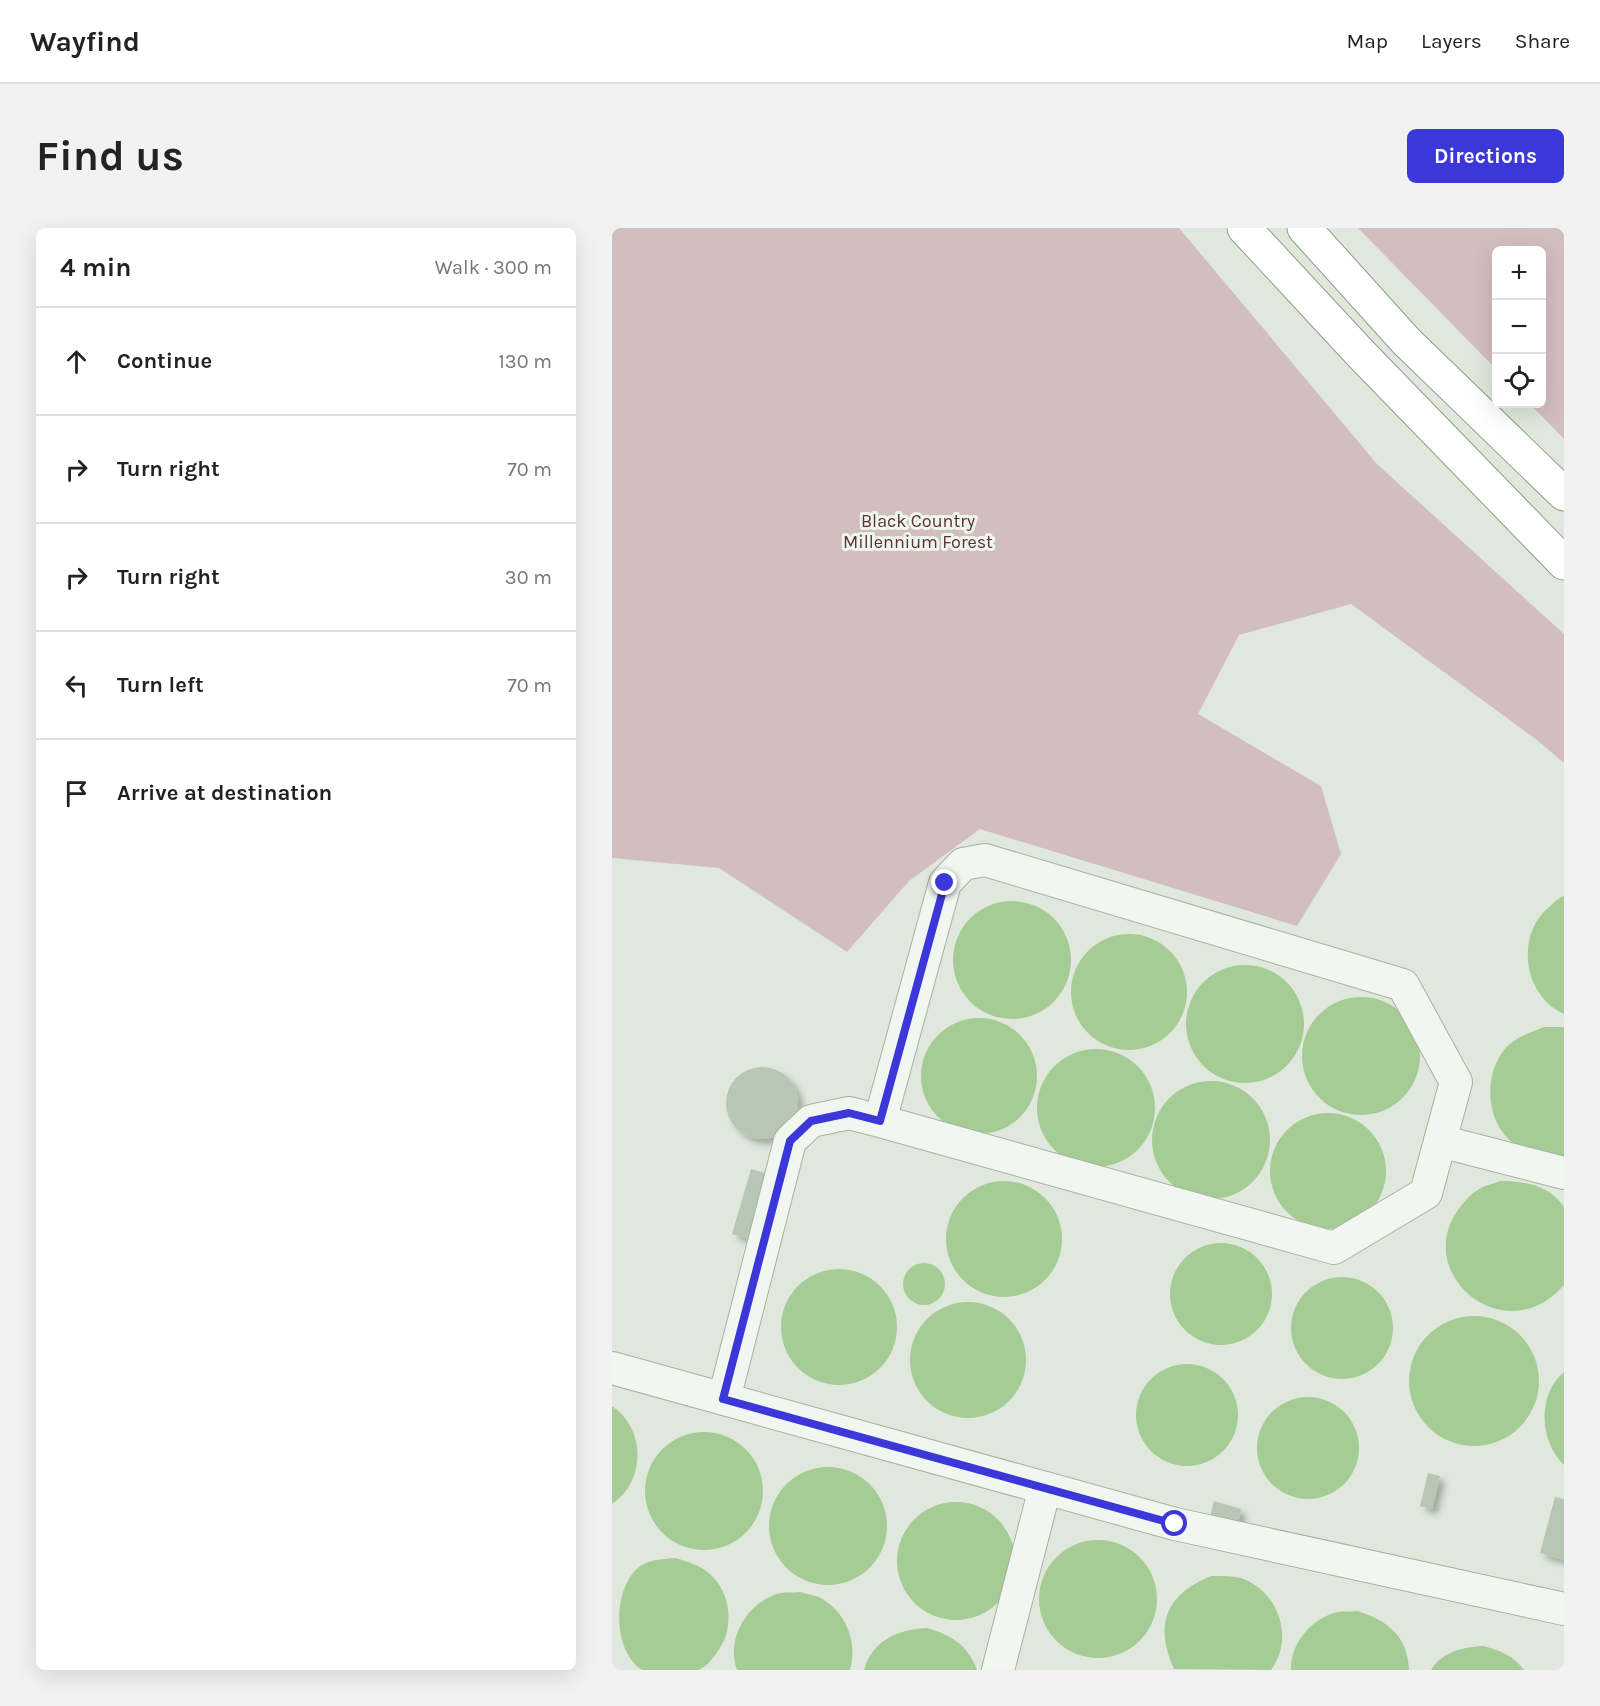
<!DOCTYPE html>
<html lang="en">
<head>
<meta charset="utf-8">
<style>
	:root { --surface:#fff; --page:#f2f2f2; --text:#222; --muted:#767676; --line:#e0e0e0; --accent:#3b37d9 }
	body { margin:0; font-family:Karla,sans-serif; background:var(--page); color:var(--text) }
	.controls { position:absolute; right:18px; top:18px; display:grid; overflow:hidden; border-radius:9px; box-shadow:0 6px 24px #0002 }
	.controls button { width:54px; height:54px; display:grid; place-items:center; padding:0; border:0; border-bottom:2px solid var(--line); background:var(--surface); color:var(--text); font:30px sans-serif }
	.stop { position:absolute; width:18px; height:18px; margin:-14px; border:4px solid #3b37d9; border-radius:50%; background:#fff }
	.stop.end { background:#3b37d9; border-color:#fff; box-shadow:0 2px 6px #0008 }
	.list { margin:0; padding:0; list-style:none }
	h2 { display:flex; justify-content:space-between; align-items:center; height:78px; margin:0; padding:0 24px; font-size:26px }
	h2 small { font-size:20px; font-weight:400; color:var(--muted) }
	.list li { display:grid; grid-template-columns:39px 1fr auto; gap:18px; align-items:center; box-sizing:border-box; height:108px; padding:0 24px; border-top:2px solid var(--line) }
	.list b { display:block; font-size:22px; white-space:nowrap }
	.list em { font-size:20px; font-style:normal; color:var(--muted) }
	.icon { flex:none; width:33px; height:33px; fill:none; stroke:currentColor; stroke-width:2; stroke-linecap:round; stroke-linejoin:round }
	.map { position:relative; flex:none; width:952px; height:1442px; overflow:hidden; border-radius:9px }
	header { display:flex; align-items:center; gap:36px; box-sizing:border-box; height:84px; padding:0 30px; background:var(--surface); border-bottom:2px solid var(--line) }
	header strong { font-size:28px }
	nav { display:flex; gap:33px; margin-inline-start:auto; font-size:21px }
	.intro { display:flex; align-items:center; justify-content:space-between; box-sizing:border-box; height:144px; padding:0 36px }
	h1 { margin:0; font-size:42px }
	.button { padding:15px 27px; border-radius:9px; background:var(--accent); color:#fff; font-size:21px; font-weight:700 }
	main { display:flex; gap:36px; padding:0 36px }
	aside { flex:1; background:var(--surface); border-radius:9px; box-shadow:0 6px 24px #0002 }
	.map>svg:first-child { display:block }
	.green { fill:#d3bebf }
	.water { fill:#a6cc95 }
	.building { fill:#b8c6b4; filter:url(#shadow) }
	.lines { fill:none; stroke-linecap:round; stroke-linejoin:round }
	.minor-casing { stroke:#a6b2a2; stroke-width:34 }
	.highway-casing { stroke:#8aa084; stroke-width:35 }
	.minor { stroke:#f1f6f0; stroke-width:32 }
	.highway { stroke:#fff; stroke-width:33 }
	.route { stroke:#3b37d9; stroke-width:8 }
	.labels { text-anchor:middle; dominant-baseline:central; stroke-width:6; stroke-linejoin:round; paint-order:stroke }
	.park-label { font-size:18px; fill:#5d3232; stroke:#eff6ed }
</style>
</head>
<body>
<header>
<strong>Wayfind</strong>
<nav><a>Map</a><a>Layers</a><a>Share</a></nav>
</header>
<div class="intro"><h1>Find us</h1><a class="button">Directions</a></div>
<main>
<aside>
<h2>4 min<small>Walk · 300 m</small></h2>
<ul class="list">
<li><svg class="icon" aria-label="ahead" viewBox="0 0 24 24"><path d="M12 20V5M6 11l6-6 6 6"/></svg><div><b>Continue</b></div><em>130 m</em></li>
<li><svg class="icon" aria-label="right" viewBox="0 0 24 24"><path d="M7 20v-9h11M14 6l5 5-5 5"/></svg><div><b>Turn right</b></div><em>70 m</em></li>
<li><svg class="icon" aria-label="right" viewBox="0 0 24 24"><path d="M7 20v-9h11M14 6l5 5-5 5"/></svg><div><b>Turn right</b></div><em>30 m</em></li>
<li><svg class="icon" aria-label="left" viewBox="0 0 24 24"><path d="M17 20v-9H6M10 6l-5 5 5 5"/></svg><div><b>Turn left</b></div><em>70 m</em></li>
<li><svg class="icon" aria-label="arrive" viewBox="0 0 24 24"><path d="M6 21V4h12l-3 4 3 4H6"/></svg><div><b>Arrive at destination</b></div></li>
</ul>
</aside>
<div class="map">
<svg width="952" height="1442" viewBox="0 0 952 1442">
	<defs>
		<filter id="shadow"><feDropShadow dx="5.5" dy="5.5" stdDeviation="3" flood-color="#0004"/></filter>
	</defs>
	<rect width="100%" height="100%" fill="#e0e8dd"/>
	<!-- green -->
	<g class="green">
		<polygon points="0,0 567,0 765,236 952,406 952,535 925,512 739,376 627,407 586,486 709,558 729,626 685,698 368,601 297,653 235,724 107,640 0,630"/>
		<polygon points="746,0 952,0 952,211 918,176 930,176 930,22 885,22 884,141"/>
	</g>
	<!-- water -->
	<g class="water">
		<path d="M952,668V786C911,768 903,707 937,679C942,675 946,670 952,668Z"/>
		<circle cx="400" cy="732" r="59"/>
		<circle cx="517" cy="764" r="58"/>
		<circle cx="633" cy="796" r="59"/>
		<circle cx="749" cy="828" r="59"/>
		<circle cx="367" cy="848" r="58"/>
		<path d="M932,799H952V929C940,926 917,925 907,919C874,900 870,850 892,822C903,809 917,805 932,799Z"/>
		<circle cx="484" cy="880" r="59"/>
		<circle cx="599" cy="912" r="59"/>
		<circle cx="716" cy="943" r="58"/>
		<circle cx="392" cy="1011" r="58"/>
		<path d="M888,953C913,953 937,957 952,979V1057C896,1122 806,1052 842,988C848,978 856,968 867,961C873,957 881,956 888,953Z"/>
		<circle cx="609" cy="1066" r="51"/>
		<circle cx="312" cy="1056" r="21"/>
		<circle cx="227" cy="1099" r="58"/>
		<circle cx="730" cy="1100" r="51"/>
		<circle cx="356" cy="1132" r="58"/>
		<circle cx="862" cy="1153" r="65"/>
		<circle cx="575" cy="1187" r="51"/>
		<path d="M952,1144V1237C927,1213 925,1166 952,1144Z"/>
		<circle cx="696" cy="1220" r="51"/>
		<path d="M0,1178C34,1201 34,1253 0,1276Z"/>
		<circle cx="92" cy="1263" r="59"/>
		<circle cx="216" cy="1298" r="59"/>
		<circle cx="344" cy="1333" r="59"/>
		<circle cx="486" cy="1371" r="59"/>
		<path d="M64,1330C76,1334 88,1337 98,1346C119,1365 123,1400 106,1423C101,1430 95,1439 86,1442C78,1442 41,1442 30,1442C0,1422 0,1360 28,1338C39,1331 51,1331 64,1330Z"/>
		<path d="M599,1348C612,1348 624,1347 636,1353C669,1369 681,1413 659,1442L562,1441C542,1397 554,1366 599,1348Z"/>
		<path d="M188,1364C194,1366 201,1367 207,1369C234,1383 246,1414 238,1442H125C113,1410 137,1372 169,1365C175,1364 182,1365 188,1364Z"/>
		<path d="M745,1383C775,1392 796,1408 797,1442H679C678,1415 700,1390 726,1384C732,1383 739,1384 745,1383Z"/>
		<path d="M315,1400C339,1407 356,1417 365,1442H252C260,1412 287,1401 315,1400Z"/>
		<path d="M872,1418C889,1423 902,1428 912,1442H819C830,1423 852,1419 872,1418Z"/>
	</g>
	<!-- building -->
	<g class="building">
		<circle cx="150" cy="875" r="36"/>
		<polygon points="139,941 163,948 144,1013 120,1006"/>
		<polygon points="816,1245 828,1248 820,1281 808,1278"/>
		<polygon points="943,1269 952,1271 952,1332 928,1325"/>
		<polygon points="602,1273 629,1281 626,1296 598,1289"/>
	</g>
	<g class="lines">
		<defs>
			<g id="minor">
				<polyline points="828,913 952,945"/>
				<polyline points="0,1140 563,1296 952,1381"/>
				<polyline points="112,1171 178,913 199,893 237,885 268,893 722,1020 814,965 844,854 791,757 373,632 351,636 333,655 268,893"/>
				<polyline points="386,1442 433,1260"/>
			</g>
			<g id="highway">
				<polyline points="632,0 749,126 952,335"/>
				<polyline points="692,0 794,113 952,266"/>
			</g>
		</defs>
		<!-- minor casing -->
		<use href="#minor" class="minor-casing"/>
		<!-- highway casing -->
		<use href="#highway" class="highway-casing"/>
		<!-- minor -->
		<use href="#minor" class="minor"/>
		<!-- highway -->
		<use href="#highway" class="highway"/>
	</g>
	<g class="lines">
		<!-- route -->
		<polyline class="route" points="333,655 268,893 237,885 199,893 178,913 111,1171 563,1296"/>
	</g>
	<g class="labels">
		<!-- park labels -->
		<g class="park-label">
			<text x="306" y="293">Black Country<tspan x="306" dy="21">Millennium Forest</tspan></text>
		</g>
	</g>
</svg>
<div class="controls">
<button>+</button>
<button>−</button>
<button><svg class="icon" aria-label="locate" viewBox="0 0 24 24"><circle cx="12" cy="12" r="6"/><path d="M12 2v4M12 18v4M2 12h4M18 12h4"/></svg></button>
</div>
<div class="stop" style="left:563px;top:1296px"></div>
<div class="stop end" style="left:333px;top:655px"></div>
</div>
</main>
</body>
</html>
